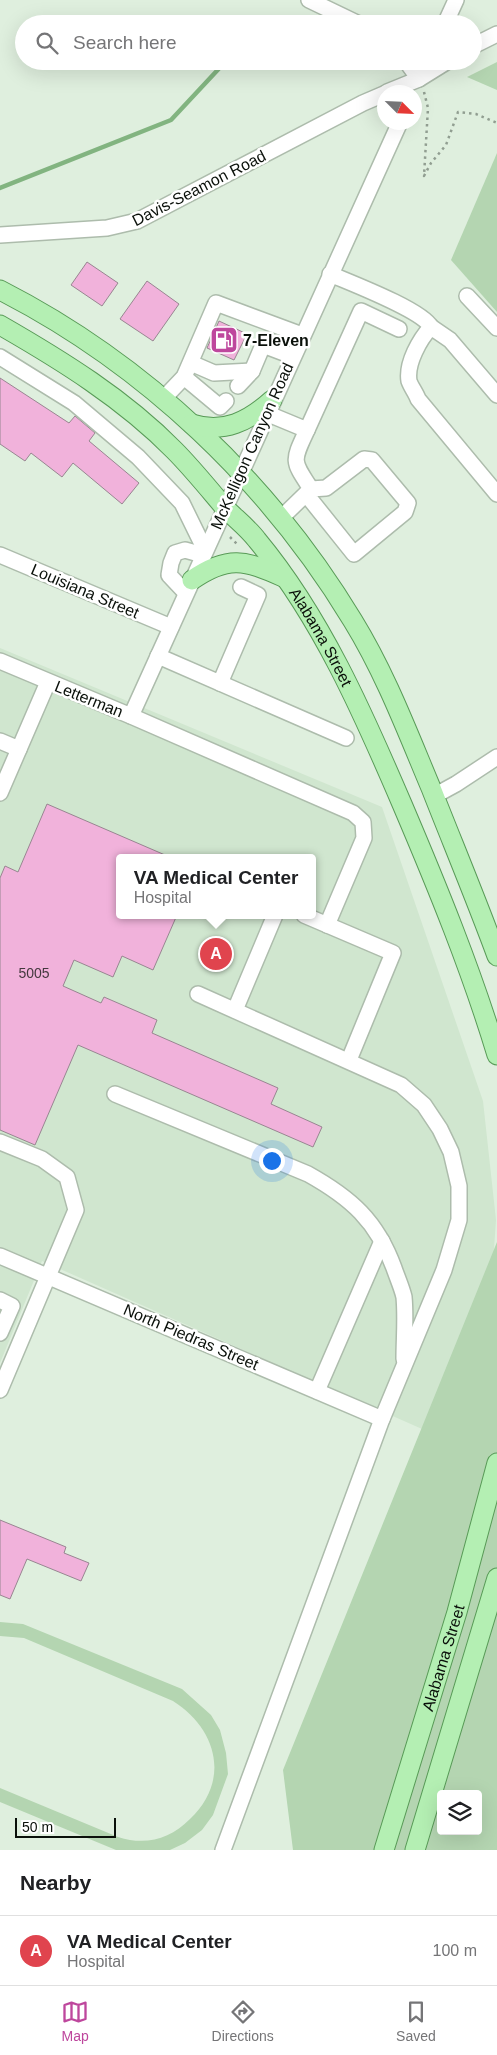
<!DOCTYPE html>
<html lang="en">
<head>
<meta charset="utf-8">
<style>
	:root { --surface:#fff; --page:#f6f6f6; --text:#202124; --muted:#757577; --line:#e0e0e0; --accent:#be479d }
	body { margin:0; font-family:Helvetica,sans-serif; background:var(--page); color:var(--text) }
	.controls { position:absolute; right:15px; bottom:15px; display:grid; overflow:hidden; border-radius:5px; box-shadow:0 5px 20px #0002 }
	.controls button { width:45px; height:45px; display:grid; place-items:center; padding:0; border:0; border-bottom:1px solid var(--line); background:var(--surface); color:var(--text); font:25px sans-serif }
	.compass { position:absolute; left:377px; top:85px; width:45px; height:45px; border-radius:50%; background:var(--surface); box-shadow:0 5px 20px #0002; rotate:114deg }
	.scale { position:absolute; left:15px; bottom:12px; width:101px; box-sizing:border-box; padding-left:5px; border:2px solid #0a100a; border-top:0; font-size:14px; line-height:18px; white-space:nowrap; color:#0a100a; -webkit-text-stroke:4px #fff; paint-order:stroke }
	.you { position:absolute; left:271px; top:1160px; width:18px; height:18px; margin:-12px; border:4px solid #fff; border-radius:50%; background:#1a73e8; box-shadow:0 0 0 8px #1a73e833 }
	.badge { display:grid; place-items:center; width:32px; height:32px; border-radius:50%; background:var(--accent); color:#fff; font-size:16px; font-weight:700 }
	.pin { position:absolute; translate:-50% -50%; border:2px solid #fff; box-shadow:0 1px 5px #0006 }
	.popup { position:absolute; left:116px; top:854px; width:200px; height:65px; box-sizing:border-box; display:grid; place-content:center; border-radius:5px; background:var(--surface); filter:drop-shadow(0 1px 4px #0005); font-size:16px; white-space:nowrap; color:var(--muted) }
	.popup b { font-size:19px; color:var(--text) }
	.popup::after { content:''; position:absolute; left:50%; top:100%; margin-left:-10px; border:10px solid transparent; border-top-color:var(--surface) }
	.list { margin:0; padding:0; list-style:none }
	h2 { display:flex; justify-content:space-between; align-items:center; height:65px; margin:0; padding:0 20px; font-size:21px }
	h2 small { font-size:16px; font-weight:400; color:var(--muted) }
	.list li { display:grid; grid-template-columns:32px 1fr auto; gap:15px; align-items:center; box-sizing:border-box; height:70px; padding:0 20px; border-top:1px solid var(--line) }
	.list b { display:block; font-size:19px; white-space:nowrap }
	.list p { margin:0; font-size:16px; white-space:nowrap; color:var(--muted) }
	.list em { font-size:16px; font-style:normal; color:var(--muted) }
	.icon { flex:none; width:28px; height:28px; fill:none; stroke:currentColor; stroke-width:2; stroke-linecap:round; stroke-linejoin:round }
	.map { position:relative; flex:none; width:497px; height:1850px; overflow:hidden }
	.search { position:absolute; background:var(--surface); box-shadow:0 5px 20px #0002; left:15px; right:15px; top:15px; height:55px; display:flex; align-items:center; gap:12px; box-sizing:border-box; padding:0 18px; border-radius:28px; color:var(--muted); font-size:19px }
	.sheet { height:135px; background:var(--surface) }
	nav { display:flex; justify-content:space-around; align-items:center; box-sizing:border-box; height:70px; border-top:1px solid var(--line); background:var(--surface); font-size:14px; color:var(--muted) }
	nav a { display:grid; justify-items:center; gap:2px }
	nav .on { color:var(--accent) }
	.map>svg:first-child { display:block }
	.built { fill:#d0e6cf; fill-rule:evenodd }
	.green { fill:#b4d5b1; fill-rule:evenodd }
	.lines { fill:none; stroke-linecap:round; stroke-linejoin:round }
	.stream { stroke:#82b480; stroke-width:4.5 }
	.building { fill:#f1b2db; stroke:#988691 }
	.minor-casing { stroke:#adbcac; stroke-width:18 }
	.major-casing { stroke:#589a57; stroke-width:21 }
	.path { stroke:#919e91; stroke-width:2.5; stroke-dasharray:2.5 4; stroke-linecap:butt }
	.minor { stroke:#fff; stroke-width:15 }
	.major { stroke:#b4efb3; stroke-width:19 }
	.labels { text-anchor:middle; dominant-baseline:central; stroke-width:5; stroke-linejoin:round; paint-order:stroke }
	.number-label { font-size:14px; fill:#44383e }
	.street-label { font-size:16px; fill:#0a100a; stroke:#fff }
	.poi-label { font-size:16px; font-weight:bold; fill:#0a100a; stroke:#fff; text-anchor:start }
</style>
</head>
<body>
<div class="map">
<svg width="497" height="1850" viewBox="0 0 497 1850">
	<rect width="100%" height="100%" fill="#dfefde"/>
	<!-- built -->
	<path class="built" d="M0,648L382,807L483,1101L496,1220L486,1364L456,1444L42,1261L0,1363ZM120,858H312V915H120Z"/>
	<!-- green -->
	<g class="green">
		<polygon points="497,62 497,90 467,77"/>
		<polygon points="497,153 497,312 451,260"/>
		<path d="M497,1242V1850H293L283,1770ZM441,1794H478V1831H441Z"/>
		<path d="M0,1622L23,1624L182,1689L211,1715L220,1730L226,1753L228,1774L213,1815L202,1830L185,1843L170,1850H116L0,1802V1788L118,1837C146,1846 170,1839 190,1819C231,1780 217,1729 173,1701L24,1638L0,1636Z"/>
	</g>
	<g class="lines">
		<!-- stream -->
		<g class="stream">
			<polyline points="261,24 266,18"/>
			<polyline points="0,188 171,120 226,61"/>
		</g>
	</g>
	<!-- building -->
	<g class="building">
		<polygon points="87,262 118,283 102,306 71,285"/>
		<polygon points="147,281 179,304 153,341 120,319"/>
		<polygon points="219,321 247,334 234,360 207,348"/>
		<polygon points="0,378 69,423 75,416 95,433 89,441 139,483 122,504 73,463 62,477 31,453 25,461 0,444"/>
		<polygon points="47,804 172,858 120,858 120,915 177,915 153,970 122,956 113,977 74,960 63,986 101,1003 104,997 157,1020 152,1033 278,1088 271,1104 322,1127 313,1147 78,1045 35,1145 0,1130 0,878 5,866 18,872"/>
		<polygon points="0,1520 66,1547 64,1553 89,1563 81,1581 27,1559 10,1599 0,1595"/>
	</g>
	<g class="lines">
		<defs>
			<g id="minor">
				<polyline points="309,0 359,24"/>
				<polyline points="445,24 456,0"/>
				<polyline points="473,46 497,34"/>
				<polyline points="406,61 419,79"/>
				<polyline points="387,92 419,79 448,61"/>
				<polyline points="0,235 107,228 137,221 363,103 384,94"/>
				<path d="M330,274C351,283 422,310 431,327"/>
				<polyline points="467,296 497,328"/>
				<polyline points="0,357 74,403 138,457 182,503 205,550"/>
				<polyline points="191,363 214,373 252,371"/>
				<polyline points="184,377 220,407 226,401"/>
				<polyline points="238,386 252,371 263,345 292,356"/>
				<path d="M497,395L450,340L431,327C420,339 406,363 409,381C411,387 416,393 418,399L497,494"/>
				<polyline points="163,399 184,377 216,303 302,335"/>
				<polyline points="266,413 307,430 361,311 399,329"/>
				<polyline points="306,494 354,554 405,512 408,503 372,460 364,459 326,488 311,489"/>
				<path d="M281,518L311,489C292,460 292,462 307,430"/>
				<polyline points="0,555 171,627"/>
				<polyline points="186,593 169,575 171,563 175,553 185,550 203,555"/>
				<polyline points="158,656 346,738"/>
				<polyline points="0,661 131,716 353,813 363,822 364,838 327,925"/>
				<polyline points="220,683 258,595 241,587"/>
				<polyline points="131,716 400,122"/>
				<polyline points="0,741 19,749"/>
				<polyline points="0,793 48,682"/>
				<polyline points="434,796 456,784 497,757"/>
				<polyline points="304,915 393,953 349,1060"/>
				<polyline points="198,994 401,1085 424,1105 440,1129 451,1152 459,1186 459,1220 444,1270 382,1419 223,1850"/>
				<polyline points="235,1010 275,915"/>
				<path d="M115,1094L308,1174C351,1198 377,1221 394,1268C397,1277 402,1288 404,1297C406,1318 404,1339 404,1359"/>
				<polyline points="0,1142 42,1159 67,1177 76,1210 0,1390"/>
				<polyline points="0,1256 382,1419"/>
				<polyline points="0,1300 12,1306 0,1333"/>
				<polyline points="317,1391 382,1241"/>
			</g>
			<g id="major">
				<path d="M0,290C145,364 269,482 353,621C385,673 407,731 431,788C453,844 476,899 497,956"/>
				<path id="s1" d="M0,325C61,360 124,399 174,450C192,468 208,488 225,508C236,519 248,528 257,540C321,617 363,713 402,804C437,886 471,969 497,1055"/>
				<path d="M192,424C224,434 249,421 272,400"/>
				<path d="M192,580C228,555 245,560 283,577"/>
				<path id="s2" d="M384,1850L457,1612L497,1463"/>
				<polyline points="415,1850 497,1578"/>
			</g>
		</defs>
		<!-- minor casing -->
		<use href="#minor" class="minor-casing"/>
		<!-- major casing -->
		<use href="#major" class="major-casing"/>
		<!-- path -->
		<g class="path">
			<polyline points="424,92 428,108 424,176 431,163 446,145 458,112 476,114 497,123"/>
			<polyline points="230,537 239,546"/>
		</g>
		<!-- minor -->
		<use href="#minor" class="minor"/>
		<!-- major -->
		<use href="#major" class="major"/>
	</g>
	<!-- icons -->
	<defs>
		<symbol id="fuel-square" viewBox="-11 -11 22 22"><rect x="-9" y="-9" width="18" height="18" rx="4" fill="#be479d" stroke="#fff"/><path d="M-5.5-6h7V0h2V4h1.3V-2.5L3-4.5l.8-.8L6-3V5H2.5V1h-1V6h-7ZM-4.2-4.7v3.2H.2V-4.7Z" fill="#fff"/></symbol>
	</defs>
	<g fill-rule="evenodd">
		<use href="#fuel-square" x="208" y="324" width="32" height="32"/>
	</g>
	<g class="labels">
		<!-- number labels -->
		<g class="number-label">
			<text x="34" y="973">5005</text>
		</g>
		<!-- street labels -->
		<g class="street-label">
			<text transform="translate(199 188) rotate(-27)">Davis-Seamon Road</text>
			<text transform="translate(252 446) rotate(-66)">McKelligon Canyon Road</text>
			<text transform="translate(85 591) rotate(23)">Louisiana Street</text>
			<text stroke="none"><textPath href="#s1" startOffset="454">Alabama Street</textPath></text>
			<text transform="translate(89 699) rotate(22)">Letterman</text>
			<text transform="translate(191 1337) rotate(23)">North Piedras Street</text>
			<text stroke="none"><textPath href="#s2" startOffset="201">Alabama Street</textPath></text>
		</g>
		<!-- poi labels -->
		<g class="poi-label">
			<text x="243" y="340">7-Eleven</text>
		</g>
	</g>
</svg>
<div class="controls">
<button><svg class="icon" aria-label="layers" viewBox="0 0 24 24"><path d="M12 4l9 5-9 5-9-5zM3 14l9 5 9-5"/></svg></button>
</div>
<svg class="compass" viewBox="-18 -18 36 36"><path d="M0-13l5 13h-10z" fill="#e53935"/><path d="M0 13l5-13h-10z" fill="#757577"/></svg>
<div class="scale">50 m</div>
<div class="you"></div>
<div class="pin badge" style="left:216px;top:954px;background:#e0444e">A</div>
<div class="popup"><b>VA Medical Center</b>Hospital</div>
<div class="search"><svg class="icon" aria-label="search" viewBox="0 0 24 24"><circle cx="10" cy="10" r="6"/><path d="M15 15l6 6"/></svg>Search here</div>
</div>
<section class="sheet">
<h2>Nearby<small></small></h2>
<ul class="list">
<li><span class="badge" style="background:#e0444e">A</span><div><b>VA Medical Center</b><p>Hospital</p></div><em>100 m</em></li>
</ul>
</section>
<nav>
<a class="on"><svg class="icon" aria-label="map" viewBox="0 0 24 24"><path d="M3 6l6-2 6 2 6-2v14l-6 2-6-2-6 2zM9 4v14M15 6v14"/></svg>Map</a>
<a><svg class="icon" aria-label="directions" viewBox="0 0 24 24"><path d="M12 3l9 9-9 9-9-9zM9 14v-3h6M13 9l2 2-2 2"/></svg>Directions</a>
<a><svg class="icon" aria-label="saved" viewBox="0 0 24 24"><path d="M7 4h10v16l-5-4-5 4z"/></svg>Saved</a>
</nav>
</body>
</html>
